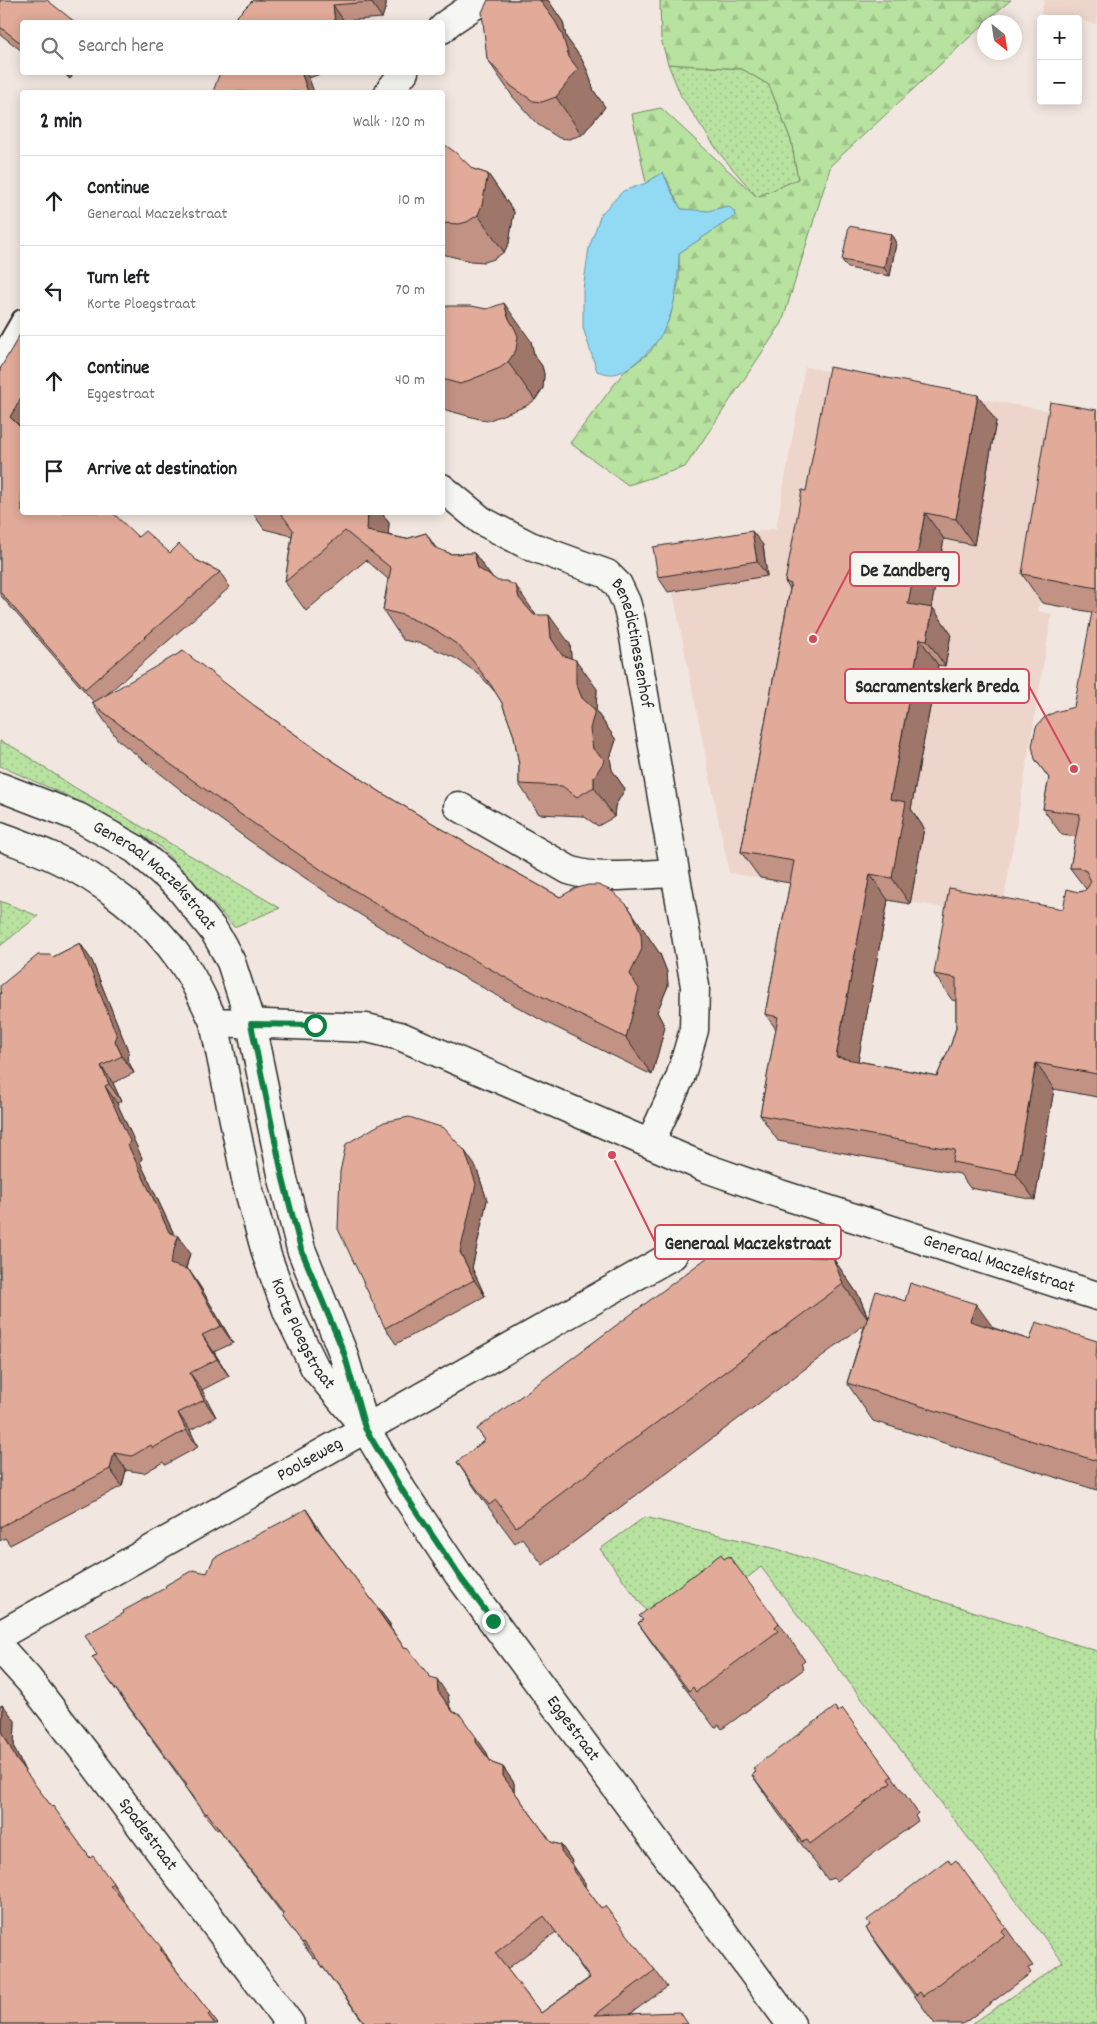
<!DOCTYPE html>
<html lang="en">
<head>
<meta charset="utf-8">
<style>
	:root { --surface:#fff; --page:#f6f6f6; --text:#202124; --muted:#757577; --line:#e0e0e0 }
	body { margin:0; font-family:Dekko,sans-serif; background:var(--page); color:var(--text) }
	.controls { position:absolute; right:15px; top:15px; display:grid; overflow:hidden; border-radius:5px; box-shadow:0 2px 12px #0003 }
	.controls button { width:45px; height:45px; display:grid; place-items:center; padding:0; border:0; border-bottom:1px solid var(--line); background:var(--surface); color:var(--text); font:25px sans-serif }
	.compass { position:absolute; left:977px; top:15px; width:45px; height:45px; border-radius:50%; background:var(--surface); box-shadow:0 2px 12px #0003; rotate:150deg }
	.stop { position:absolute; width:15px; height:15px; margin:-11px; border:4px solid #0b8043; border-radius:50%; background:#fff }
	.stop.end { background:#0b8043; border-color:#fff; box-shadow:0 1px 5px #0008 }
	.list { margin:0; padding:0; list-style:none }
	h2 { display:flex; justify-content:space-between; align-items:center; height:65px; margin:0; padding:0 20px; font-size:21px }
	h2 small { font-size:16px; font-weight:400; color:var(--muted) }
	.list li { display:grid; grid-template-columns:32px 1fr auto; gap:15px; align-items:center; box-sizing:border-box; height:90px; padding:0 20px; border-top:1px solid var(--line) }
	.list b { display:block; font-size:19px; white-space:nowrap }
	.list p { margin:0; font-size:16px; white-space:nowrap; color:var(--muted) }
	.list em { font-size:16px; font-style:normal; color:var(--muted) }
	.icon { flex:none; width:28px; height:28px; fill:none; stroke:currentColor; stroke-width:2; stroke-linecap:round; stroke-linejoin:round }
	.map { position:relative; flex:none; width:1097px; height:2024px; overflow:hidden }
	.search { position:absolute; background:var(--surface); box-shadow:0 2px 12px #0003; left:20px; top:20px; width:425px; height:55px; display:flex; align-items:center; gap:12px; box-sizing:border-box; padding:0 18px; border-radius:5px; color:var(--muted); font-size:19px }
	.panel { position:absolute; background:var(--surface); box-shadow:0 2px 12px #0003; left:20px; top:90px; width:425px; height:425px; border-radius:5px }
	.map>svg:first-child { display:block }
	.built { fill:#edd5cb }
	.grass { fill:url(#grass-dots); stroke:#728665 }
	.forest { fill:url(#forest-firs); stroke:#728665 }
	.water { fill:#92daf4; stroke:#6994a4 }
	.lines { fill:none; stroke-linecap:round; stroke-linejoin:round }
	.lane-casing { stroke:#2b2b2b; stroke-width:24 }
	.street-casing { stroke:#2b2b2b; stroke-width:31 }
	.secondary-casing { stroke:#2b2b2b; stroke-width:31 }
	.lane { stroke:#f6f6f2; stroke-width:20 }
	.street { stroke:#f6f6f2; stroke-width:28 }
	.secondary { stroke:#f6f6f2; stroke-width:28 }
	.wall { fill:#c29284; stroke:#2b2b2b; fill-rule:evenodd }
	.shaded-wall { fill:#9e776b; stroke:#2b2b2b }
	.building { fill:#e1aa99; stroke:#2b2b2b; fill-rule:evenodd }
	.route { stroke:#0b8043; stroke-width:6 }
	.labels { text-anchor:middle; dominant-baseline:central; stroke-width:4; stroke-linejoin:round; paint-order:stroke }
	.street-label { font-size:18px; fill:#2b2b2b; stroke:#f6f6f2 }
	.leader { fill:none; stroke:#d1495b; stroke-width:2 }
	.callout-dot { fill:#d1495b; stroke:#f6f6f2; stroke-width:2 }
	.callout { fill:#f6f6f2; stroke:#d1495b; stroke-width:2 }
	.callout-label { font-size:19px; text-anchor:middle; font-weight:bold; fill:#2b2b2b }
</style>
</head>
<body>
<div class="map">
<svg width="1097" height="2024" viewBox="0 0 1097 2024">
	<defs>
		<pattern id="grass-dots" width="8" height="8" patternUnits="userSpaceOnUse" patternTransform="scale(1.25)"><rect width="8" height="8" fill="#b8e29f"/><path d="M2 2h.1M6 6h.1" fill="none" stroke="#9ec289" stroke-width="1.8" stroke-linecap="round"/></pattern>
		<pattern id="forest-firs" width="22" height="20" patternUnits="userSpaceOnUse" patternTransform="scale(1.25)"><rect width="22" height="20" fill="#b8e29f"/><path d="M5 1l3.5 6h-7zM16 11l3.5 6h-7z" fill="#9ec289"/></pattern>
	</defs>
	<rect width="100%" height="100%" fill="#f2e7e0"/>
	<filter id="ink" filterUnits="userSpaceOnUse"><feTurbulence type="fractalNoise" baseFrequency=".02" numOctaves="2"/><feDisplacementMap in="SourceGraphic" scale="10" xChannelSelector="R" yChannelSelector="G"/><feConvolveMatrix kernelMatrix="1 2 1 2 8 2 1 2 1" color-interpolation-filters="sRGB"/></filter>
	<g filter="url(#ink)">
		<!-- built -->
		<g class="built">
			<polygon points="1044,0 1097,0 1097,24 1078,20 1078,19 1041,14"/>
			<polygon points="805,367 1072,415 1038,611 1052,614 1001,917 729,873 664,548 776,528"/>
		</g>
		<!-- grass -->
		<g class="grass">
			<polygon points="668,64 742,69 769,85 791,140 798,179 757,197 720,154 681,96"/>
			<polygon points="0,741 15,748 74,787 280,908 234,927 193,881 157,844 70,797 0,766"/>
			<polygon points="0,901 38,916 0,946"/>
			<polygon points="645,1517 777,1549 1097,1651 1097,2024 972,2024 1063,1962 761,1567 668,1640 600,1549"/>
		</g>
		<!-- forest -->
		<polygon class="forest" points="660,0 1011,0 984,22 984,24 831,165 782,323 685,467 628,485 570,443 623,373 650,352 670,318 679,280 679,253 735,216 681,209 663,173 646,183 632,114 661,108 757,197 798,179 791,140 769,85 742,69 668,64 661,39"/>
		<!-- water -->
		<path class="water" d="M663,172L670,189L681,209L708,211L728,206L734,211L735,216L679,253C678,297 672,336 635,363C620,374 615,377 597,371L583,328V289L589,248L601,214L623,191L646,183Z"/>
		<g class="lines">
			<defs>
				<polyline id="lane" points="0,358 22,320"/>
				<g id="street">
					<polyline points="442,29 448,23 482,0"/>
					<polyline points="389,92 404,72"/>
					<path id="s1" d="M442,488L482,521L530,546L607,574L618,585L626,602L631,620L695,986L694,1030L680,1078L650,1143"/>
					<path d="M458,806L569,870C599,881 642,874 674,873"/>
					<path id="s2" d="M0,1635L673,1255"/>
					<path id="s3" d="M0,1648L29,1680L91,1760L290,2024"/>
				</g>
				<g id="secondary">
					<path id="s4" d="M0,787L78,817L135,849L178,886L214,931L221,943L231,962L251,1024L283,1179L301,1249L343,1353L362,1417"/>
					<path id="s5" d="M0,836C18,843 36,849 53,857C102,879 151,917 182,962C195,980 204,1001 214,1022L367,1028L400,1036L706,1168L780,1194L1097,1296"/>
					<path id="s6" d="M214,1022L247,1184L267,1256L288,1313L315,1368L365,1428L402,1490L458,1574L791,2024"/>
				</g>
			</defs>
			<!-- lane casing -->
			<use href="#lane" class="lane-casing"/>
			<!-- street casing -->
			<use href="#street" class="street-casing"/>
			<!-- secondary casing -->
			<use href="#secondary" class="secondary-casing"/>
			<!-- lane -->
			<use href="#lane" class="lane"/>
			<!-- street -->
			<use href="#street" class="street"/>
			<!-- secondary -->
			<use href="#secondary" class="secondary"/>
		</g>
		<!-- wall -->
		<g class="wall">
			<polygon points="0,0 22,22 22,51 0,34"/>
			<polygon points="253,0 386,0 386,6 382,18 344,21"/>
			<polygon points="488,0 548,0 563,22 566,37 581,58 588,72 594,91 605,107 582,135 569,139 559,138 537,124 513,97 487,59"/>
			<polygon points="62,72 75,72 70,79"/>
			<polygon points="220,72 326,72 309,78"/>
			<polygon points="442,143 473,169 488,174 514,212 509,243 504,252 494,259 485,262 470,261 442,254"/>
			<polygon points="891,234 896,243 890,276 848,268 842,260"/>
			<polygon points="442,307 531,341 534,355 542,366 544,374 543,388 535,400 526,406 487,421 442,409"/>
			<polygon points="0,369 22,512 138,537 170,553 196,560 220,572 230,587 106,695 255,706 330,759 382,793 508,868 560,897 627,905 660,954 667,972 668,986 657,1012 665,1027 652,1075 543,1021 431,959 353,910 250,841 195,801 118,740 92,703 94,702 0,595"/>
			<polygon points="1097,410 1097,1097 1054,1089 1035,1200 970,1188 960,1174 778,1141 760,1115 776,1029 765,1014 790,883 760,878 741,852 790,589 785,582 806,491 996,421 974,545 944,539 931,607 933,608 951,634 945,666 938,665 911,809 924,828 910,904 888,900 858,1061 937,1076 951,1044 956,1028 956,1001 952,1000 934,974 1063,909 1078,892 1084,891 1086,889 1070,868 1076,837 1062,835 1043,809 1049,778 1035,759 1074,707 1096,613 1042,603 1022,574"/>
			<polygon points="252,512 381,512 389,523 388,535 406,539 426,533 436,548 451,554 474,553 490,575 570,644 571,658 597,689 596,711 616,740 610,758 612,770 625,789 615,806 614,817 598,826 583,816 539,814 519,784 519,765 514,736 502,703 496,693 479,674 455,658 423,644 403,640 383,610 388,579 366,560 306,611 285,582 292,536 264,529"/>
			<polygon points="763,545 767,576 668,592 658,577"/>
			<polygon points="80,943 92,961 129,1053 127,1058 134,1073 113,1083 121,1101 117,1103 142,1158 140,1162 174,1234 190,1253 186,1269 189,1270 201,1288 233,1343 214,1352 229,1376 202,1390 216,1417 190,1430 198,1447 165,1465 163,1462 144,1473 126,1470 122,1486 10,1545 5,1538 0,1541 0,994 53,957"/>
			<polygon points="476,1167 487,1200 472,1268 485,1296 396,1344 385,1328"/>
			<polygon points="791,1246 799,1257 833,1258 859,1296 868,1317 994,1328 1030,1340 1097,1358 1097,1490 873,1421 847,1383 865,1324 543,1565 522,1538 515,1543 483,1500 457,1462 485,1440 477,1429 737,1254"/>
			<path d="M306,1509L317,1526L325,1538L390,1624V1627L405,1649L430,1677L448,1695L449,1706L487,1753L488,1757L492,1763L503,1767L514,1783V1791L551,1842L561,1845L572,1861L573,1865L585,1883V1887L601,1908L655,1970L667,1987L630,2014L688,2024H365L316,1958L314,1959L294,1932L282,1916L283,1915L219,1829L217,1830L196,1803L185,1787L186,1786L92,1657L97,1655L207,1573ZM556,1932L589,1978L541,2013L507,1969Z"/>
			<polygon points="724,1559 779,1623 805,1661 801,1664 804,1669 722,1729 719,1725 715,1728 664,1660 638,1623"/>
			<polygon points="3,1705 15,1721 14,1748 26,1773 90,1858 113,1883 124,1900 123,1901 218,2024 0,2024"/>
			<polygon points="838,1712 892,1776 918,1813 915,1816 918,1821 836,1881 833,1878 828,1880 778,1813 752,1775"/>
			<polygon points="951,1864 1006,1928 1033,1966 1028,1968 1031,1973 963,2024 935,2024 892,1965 866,1928"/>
		</g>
		<!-- shaded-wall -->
		<g class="shaded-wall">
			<polygon points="372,0 386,0 386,6 382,18 371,2"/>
			<polygon points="540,0 548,0 563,22 566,37 581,58 588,72 594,91 605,107 582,135 556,97"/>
			<polygon points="333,5 344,21 344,22 335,22"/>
			<polygon points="66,72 75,72 70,79"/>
			<polygon points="301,72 305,72 309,78 314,92 308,92"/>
			<polygon points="488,174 514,212 509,243 504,252 478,215"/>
			<polygon points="891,234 896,243 890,276 884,268"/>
			<polygon points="504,303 531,341 534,355 542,366 544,374 543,388 535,400 508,362 508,317"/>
			<polygon points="978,395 996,421 974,545 956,519"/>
			<polygon points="22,396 22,428 10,417"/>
			<polygon points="368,512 381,512 389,523 387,560 367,531"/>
			<polygon points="925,513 944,539 927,630 908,604"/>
			<polygon points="752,531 763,545 767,576 757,561"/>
			<polygon points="474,553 495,582 478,568"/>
			<polygon points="516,586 536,615 539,628 519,598"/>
			<polygon points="933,608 951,634 945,666 927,640"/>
			<polygon points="549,615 570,644 572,667 576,660 597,689 596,711 616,740 610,758 612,770 625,789 615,806 614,817 594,787 593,749 582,698 551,638"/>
			<polygon points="920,639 938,665 911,809 924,828 910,904 892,878 890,799"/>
			<polygon points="870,874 888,900 854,1083 836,1057"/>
			<polygon points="627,905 660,954 667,972 668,986 657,1012 665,1027 652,1075 626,1038 630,974"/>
			<polygon points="80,943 92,961 129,1053 127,1058 134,1073 122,1056 115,1041"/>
			<polygon points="1036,1063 1054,1089 1035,1200 1016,1174"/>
			<polygon points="101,1066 113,1083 121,1101 109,1084"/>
			<polygon points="105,1086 117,1103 142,1158 140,1162 177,1241 178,1236 190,1253 182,1281 170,1264 169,1232 128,1145"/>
			<polygon points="465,1151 476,1167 487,1200 472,1268 485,1296 474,1280 460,1252"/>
			<polygon points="791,1246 818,1284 792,1256"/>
			<polygon points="833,1258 859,1296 869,1321 843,1284"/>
			<polygon points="189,1270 201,1288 233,1343 221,1326"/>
			<polygon points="976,1304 1003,1341 970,1321"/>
			<polygon points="202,1335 214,1352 229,1376 217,1359"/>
			<polygon points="190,1373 202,1390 216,1417 204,1400"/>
			<polygon points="178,1413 190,1430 198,1447 186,1430"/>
			<polygon points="114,1453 126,1470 122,1486 110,1469"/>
			<polygon points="306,1509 317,1526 328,1544 317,1528"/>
			<polygon points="378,1608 390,1624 390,1627 378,1611"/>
			<polygon points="437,1679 448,1695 450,1708 438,1691"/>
			<polygon points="3,1705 15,1721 14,1748 27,1776 16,1759 2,1731"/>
			<polygon points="476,1737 487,1753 488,1758 476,1742"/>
			<polygon points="503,1767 514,1783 514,1792 503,1776"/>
			<polygon points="561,1845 572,1861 573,1868 561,1852"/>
			<polygon points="574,1867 585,1883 585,1888 574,1872"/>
			<polygon points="161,1947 172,1964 172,1968 161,1951"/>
		</g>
		<!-- building -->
		<g class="building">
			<polygon points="0,0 47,0 75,22 22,22 22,44 0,27"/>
			<polygon points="253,0 372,0 371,2 333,5 335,22 231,22"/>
			<polygon points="488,0 540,0 541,2 555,21 562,34 569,57 578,69 556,97 542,102 533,101 511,86 487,59 482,12"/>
			<polygon points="220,72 301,72 308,92 213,92"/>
			<polygon points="442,143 455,152 473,169 488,174 482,205 478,215 467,222 459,224 442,223"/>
			<polygon points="849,226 891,234 884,268 842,260"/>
			<polygon points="504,303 508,317 515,329 518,336 516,350 508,362 500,368 460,384 442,379 442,307 448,306 471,306 487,309"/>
			<polygon points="22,331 22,396 10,417 22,429 22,512 112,512 138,537 145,531 170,553 179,544 196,560 220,572 85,689 0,592 0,369"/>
			<polygon points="829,367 978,395 956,519 925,513 908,604 933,608 927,640 920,639 890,799 906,802 892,878 870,874 836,1057 937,1076 951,1044 956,1028 956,978 934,974 949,888 1063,909 1067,889 1078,892 1084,891 1088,887 1091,881 1086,871 1080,868 1070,868 1080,814 1043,809 1049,778 1035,759 1032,746 1036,727 1044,718 1055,712 1074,707 1092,612 1097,613 1097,1074 1036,1063 1016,1174 952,1162 955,1150 760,1115 778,1017 765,1014 794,861 741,852 791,584 785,582 802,490 806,491"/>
			<polygon points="1050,402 1097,410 1097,588 1022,574"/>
			<polygon points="280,512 368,512 367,531 406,539 426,533 434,547 451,554 474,553 478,568 498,581 506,581 516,586 519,598 534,615 549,615 551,638 562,655 576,660 576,683 582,698 595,710 590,729 593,749 605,760 594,777 594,787 577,797 562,786 519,784 519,765 514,736 502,703 491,685 473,661 458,645 434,629 403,615 383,610 391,568 345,531 285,582 293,530"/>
			<polygon points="752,531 757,561 658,577 653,547"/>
			<polygon points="183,651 255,706 330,759 382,793 508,868 560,897 574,889 588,885 598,885 612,891 627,905 634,916 641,934 642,949 630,974 639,989 626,1038 517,984 405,921 326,873 224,803 169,763 92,703"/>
			<polygon points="80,943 117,1036 115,1041 122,1056 101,1066 109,1084 105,1086 130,1141 128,1145 169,1232 178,1236 170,1264 189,1270 221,1326 202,1335 217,1359 190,1373 204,1400 178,1413 186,1430 153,1448 151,1445 132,1456 114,1453 110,1469 0,1527 0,994 1,993 0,991 0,986 38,955 51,955 53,957"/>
			<polygon points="409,1117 444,1128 465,1151 476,1184 460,1252 474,1280 385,1328 338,1229 340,1172 346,1144 384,1122"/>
			<polygon points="760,1236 791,1246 792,1256 833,1258 843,1284 516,1527 496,1500 489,1505 457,1462 485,1440 477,1429 728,1242 737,1254"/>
			<polygon points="910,1283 976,1304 970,1321 1030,1340 1036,1322 1097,1341 1096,1360 1097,1361 1097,1461 847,1383 876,1291 905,1301"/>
			<path d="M306,1509L317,1528L378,1608V1611L405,1649L407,1647L430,1677L437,1679L438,1691L453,1712L459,1713L466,1723L476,1737V1742L484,1753L492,1763L503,1767V1776L551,1842L561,1845V1852L574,1867V1872L601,1908L605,1906L655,1970L595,2015L680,2012L688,2024H366L304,1942L302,1943L282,1916L284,1914L207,1813L206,1814L185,1787L187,1785L92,1657L97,1655L85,1635L124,1613L123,1611L165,1588L166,1585L193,1570L207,1573L214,1558ZM544,1916L590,1978L541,2013L495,1953Z"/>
			<polygon points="721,1554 724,1559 729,1556 779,1623 775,1627 778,1631 696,1692 693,1687 689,1691 638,1623 643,1620 639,1616"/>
			<polygon points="3,1705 2,1731 16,1759 52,1807 53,1806 90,1858 93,1856 113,1883 110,1885 161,1947 161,1951 210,2013 208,2015 215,2024 0,2024 0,1706"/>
			<polygon points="835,1707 838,1712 842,1708 892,1776 888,1779 891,1783 810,1844 807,1840 802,1842 752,1775 756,1772 753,1768"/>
			<polygon points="948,1859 951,1864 956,1860 1006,1928 1001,1931 1005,1935 923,1996 920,1992 916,1995 866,1928 870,1925 867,1920"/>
		</g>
	</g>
	<g class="lines" filter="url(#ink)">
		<!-- route -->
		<polyline class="route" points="315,1025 251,1024 283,1179 301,1249 344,1353 365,1428 402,1490 458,1574 493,1621"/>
	</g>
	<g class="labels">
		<!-- street labels -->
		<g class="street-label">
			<text stroke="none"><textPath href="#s1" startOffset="264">Benedictinessenhof</textPath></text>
			<text stroke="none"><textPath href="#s4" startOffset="181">Generaal Maczekstraat</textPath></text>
			<text stroke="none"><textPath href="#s5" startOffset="1122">Generaal Maczekstraat</textPath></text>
			<text stroke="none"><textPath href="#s6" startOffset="326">Korte Ploegstraat</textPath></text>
			<text stroke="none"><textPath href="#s2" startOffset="356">Poolseweg</textPath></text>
			<text stroke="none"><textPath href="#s6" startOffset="806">Eggestraat</textPath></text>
			<text stroke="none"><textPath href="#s3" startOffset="238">Spadestraat</textPath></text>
		</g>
	</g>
	<!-- callouts -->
	<path class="leader" d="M813 639L850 569M1074 769L1029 686M612 1155L655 1242"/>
	<g class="callout-dot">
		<circle cx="813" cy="639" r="5"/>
		<circle cx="1074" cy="769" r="5"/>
		<circle cx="612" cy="1155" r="5"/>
	</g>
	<g class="callout">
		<rect x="850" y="552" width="109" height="34" rx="5"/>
		<rect x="845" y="669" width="184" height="34" rx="5"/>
		<rect x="655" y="1225" width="186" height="34" rx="5"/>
	</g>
	<g class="callout-label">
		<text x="905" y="576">De Zandberg</text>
		<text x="937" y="692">Sacramentskerk Breda</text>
		<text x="748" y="1249">Generaal Maczekstraat</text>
	</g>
</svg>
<div class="controls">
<button>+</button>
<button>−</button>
</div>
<svg class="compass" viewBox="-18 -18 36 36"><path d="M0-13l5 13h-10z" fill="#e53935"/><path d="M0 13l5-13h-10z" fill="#757577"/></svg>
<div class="stop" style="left:315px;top:1025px"></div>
<div class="stop end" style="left:493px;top:1621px"></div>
<div class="search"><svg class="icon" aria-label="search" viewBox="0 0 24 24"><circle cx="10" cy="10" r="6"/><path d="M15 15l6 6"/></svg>Search here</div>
<section class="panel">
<h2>2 min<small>Walk · 120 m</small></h2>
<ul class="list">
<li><svg class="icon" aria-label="ahead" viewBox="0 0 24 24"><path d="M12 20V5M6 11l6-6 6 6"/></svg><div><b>Continue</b><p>Generaal Maczekstraat</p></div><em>10 m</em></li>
<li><svg class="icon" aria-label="left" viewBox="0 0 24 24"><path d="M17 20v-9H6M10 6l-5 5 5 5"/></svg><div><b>Turn left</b><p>Korte Ploegstraat</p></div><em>70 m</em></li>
<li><svg class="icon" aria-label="ahead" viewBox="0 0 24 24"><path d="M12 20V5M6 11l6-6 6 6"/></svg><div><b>Continue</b><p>Eggestraat</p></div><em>40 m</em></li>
<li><svg class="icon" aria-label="arrive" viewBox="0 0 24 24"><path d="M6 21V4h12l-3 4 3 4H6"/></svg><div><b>Arrive at destination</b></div></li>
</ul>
</section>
</div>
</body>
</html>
